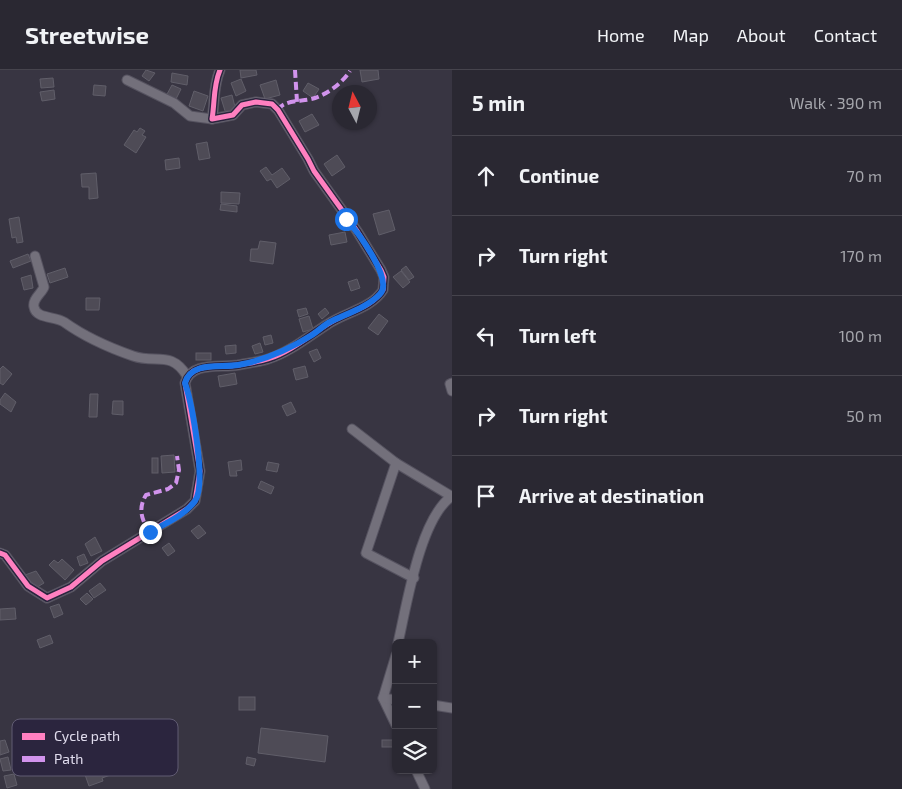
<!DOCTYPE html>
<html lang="en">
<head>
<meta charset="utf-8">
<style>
	:root { --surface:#2a2832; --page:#32303a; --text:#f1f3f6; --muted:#a5a6ac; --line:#46444d }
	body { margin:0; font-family:"Exo 2",sans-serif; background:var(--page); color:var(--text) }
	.controls { position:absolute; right:15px; bottom:15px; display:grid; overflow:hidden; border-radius:8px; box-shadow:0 1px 4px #0004 }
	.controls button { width:45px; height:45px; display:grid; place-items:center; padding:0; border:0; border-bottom:1px solid var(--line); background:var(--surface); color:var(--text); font:25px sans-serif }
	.compass { position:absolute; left:332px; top:15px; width:45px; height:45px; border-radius:50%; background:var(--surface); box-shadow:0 1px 4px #0004; rotate:353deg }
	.stop { position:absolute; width:15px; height:15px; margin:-11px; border:4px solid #1a73e8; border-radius:50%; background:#fff }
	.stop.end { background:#1a73e8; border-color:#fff; box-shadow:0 1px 5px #0008 }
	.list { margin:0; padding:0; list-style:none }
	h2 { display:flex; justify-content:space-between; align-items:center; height:65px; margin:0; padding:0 20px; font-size:21px }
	h2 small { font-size:16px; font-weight:400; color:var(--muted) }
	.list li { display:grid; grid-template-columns:32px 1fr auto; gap:15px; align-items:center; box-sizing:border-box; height:80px; padding:0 20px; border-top:1px solid var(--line) }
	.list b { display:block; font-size:19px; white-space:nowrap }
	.list em { font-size:16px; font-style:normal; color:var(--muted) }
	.icon { flex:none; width:28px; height:28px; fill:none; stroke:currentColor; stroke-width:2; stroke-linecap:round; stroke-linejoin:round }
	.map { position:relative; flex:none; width:452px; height:719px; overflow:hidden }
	header { display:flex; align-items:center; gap:30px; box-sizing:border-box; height:70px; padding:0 25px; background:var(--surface); border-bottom:1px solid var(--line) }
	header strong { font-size:24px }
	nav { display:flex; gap:28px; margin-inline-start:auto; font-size:18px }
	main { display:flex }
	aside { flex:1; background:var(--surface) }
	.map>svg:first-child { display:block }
	.building { fill:#4e4b56; stroke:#605e69 }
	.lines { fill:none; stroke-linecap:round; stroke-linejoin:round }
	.minor-casing { stroke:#565360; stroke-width:11 }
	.minor { stroke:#73707b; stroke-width:9 }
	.quiet { stroke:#d193ec; stroke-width:4; stroke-dasharray:8 4; stroke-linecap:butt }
	.cycleway-casing { stroke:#2b253e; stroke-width:8 }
	.cycleway { stroke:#ff80c0; stroke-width:5 }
	.route { stroke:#1a73e8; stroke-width:6 }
	.key { fill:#2b253e; stroke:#615c73; stroke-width:1 }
	.key-label { font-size:14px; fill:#e0dced }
</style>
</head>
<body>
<header>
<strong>Streetwise</strong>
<nav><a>Home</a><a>Map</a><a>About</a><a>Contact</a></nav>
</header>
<main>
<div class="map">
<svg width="452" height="719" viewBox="0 0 452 719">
	<rect width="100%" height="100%" fill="#383542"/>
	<!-- building -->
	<g class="building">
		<polygon points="146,0 155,3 149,11 142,6"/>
		<polygon points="240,0 256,0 257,5 241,8"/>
		<polygon points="360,0 378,0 379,9 362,12"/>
		<polygon points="172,3 188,6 187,15 171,12"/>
		<polygon points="53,8 54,17 41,18 40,9"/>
		<polygon points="241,9 246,21 236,26 231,13"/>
		<polygon points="276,10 280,25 265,29 260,15"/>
		<polygon points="308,13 319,19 313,28 303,21"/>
		<polygon points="94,15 106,16 105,26 93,25"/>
		<polygon points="172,15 181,19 175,31 166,26"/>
		<polygon points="54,20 55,29 42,31 40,22"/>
		<polygon points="194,21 208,26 203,41 189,36"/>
		<polygon points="232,25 236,41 226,44 221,28"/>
		<polygon points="312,44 319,55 305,62 299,51"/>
		<polygon points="140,58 145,61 142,65 146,67 136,83 124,75 134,60 137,62"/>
		<polygon points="207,72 210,88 199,90 196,74"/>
		<polygon points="337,85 345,97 332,106 324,94"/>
		<polygon points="179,88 180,98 166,100 165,90"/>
		<polygon points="266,97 272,105 282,98 290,109 277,118 271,109 267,111 260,101"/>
		<polygon points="96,103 98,128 89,129 89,117 82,117 81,104"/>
		<polygon points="221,122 240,123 239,134 221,133"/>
		<polygon points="221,134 237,136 237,142 220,140"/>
		<polygon points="389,140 395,160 379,165 373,144"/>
		<polygon points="19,147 23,172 17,173 16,167 12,168 9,149"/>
		<polygon points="345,162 347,172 331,175 329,165"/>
		<polygon points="260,171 276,173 273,194 250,191 251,179 258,179"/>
		<polygon points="28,184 31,191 13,198 10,191"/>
		<polygon points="406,196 414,207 409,210 401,200"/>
		<polygon points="65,198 68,207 50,213 47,204"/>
		<polygon points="401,201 410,212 403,218 393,207"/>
		<polygon points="31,205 33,218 24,220 21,208"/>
		<polygon points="357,209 360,218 351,221 348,212"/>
		<polygon points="86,228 100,228 99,240 86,240"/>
		<polygon points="306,238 308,244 299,247 297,240"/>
		<polygon points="325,238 329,243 322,249 318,244"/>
		<polygon points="379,244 388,251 378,265 368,258"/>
		<polygon points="309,246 313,259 303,262 299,249"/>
		<polygon points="271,265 273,273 265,275 263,267"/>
		<polygon points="260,273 263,282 255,284 252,276"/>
		<polygon points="236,275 236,283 226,284 225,276"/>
		<polygon points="317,279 321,288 314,292 309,282"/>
		<rect x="196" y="283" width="15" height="7"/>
		<polygon points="3,296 12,304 3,315 0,313 0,299"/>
		<polygon points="305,296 308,307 296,310 293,299"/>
		<polygon points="235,303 237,314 220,317 218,306"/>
		<polygon points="5,323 16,332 11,342 0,334 0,330"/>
		<polygon points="90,324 98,324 97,347 89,347"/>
		<polygon points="113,331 123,331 123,345 112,344"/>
		<polygon points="291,332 296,342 287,346 282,336"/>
		<polygon points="174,385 175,402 162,403 161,386"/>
		<rect x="152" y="388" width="6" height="15"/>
		<polygon points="241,390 242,400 236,401 237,406 230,406 228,392"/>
		<polygon points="268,392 279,394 277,402 266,400"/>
		<polygon points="261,411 274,417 271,424 258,418"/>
		<polygon points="199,455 206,463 198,469 191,461"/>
		<polygon points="95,467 102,481 91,486 85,474"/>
		<polygon points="169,473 175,481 168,486 162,478"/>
		<polygon points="84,484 88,493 80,496 77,487"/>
		<polygon points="62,489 74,500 65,510 49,495 54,490 58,493"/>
		<polygon points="36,501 44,513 34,519 25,505"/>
		<polygon points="100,513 106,520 94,528 89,521"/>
		<polygon points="87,523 93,529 86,535 80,529"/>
		<polygon points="59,534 63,544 54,548 50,537"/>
		<polygon points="15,538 16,549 0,550 0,539"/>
		<polygon points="50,565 53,573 40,578 37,570"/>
		<rect x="239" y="627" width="16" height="13"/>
		<polygon points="261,658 328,666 325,692 258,683"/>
		<polygon points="5,670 9,682 0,685 0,671"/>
		<rect x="382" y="670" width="13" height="7"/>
		<polygon points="8,687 11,700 3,701 0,689"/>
		<polygon points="247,687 256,689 254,696 246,694"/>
		<polygon points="111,689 116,703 102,708 103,711 89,716 83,699"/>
		<polygon points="14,704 17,715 7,718 4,706"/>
	</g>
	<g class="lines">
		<defs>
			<g id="minor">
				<polyline points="127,10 174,33 190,46 212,49"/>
				<path d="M35,186L44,217C42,223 32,229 34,237C36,249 55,246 64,252C85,267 107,277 133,286C156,294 171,280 187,306"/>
				<polyline points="452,313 450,314 452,321"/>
				<polyline points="352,359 396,393"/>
				<path d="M0,483L5,485L28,516L47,528L71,517L102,491L187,439L195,431L200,401L185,313C191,291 221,298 238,295C248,293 259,292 268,289C290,282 309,266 328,254C344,243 372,238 383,220L384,207L381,200L357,161L314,101L308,89L278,40L272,34L256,32L242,35L233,45L212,49C215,32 213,16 220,0"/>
				<polyline points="414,508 366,483 396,393 451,426"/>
				<path d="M398,573C407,534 420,448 452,426"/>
				<polyline points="396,585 383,628 396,655"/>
				<polyline points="383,628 396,630"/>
				<polyline points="433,635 452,638"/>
				<polyline points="416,700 425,719"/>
			</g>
		</defs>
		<!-- minor casing -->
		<use href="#minor" class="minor-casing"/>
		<!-- minor -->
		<use href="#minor" class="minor"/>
		<!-- quiet -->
		<g class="quiet">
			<polyline points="295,0 297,32"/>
			<path d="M278,40C284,29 304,32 315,28C329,23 342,13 350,1"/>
			<path d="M150,462C141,450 138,438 146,425L168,419L176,413L179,400L177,386"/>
		</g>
		<defs>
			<path id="cycleway" d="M0,483L5,485L28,516L47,528L71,517L102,491L187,439L195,431L200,401L185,313C191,291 221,298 238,295C248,293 259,292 268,289C290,282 309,266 328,254C344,243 372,238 383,220L384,207L381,200L357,161L314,101L308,89L278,40L272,34L256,32L242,35L233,45L212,49C215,32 213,16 220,0"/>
		</defs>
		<!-- cycleway casing -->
		<use href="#cycleway" class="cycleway-casing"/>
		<!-- cycleway -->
		<use href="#cycleway" class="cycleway"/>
	</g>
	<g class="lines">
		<!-- route -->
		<path class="route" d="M150,462C164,454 185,445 195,431C207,414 192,334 185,313C191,291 220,298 238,295C266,290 288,280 312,265C318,261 324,255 330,252C346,244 368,237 380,224C394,210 357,161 346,149"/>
	</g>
	<!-- legend -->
	<rect x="12" y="649" width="166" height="57" rx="8" class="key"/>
	<rect x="22" y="663" width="23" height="7" fill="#ff80c0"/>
	<rect x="22" y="686" width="23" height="6" fill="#d193ec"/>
	<g class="key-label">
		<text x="54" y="671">Cycle path</text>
		<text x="54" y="694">Path</text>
	</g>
</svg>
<div class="controls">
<button>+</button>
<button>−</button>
<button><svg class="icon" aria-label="layers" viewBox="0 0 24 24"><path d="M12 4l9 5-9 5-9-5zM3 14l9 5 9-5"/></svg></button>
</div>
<svg class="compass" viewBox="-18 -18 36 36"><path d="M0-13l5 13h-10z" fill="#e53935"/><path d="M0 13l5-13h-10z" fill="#a5a6ac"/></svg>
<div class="stop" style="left:346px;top:149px"></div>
<div class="stop end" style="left:150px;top:462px"></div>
</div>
<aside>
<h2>5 min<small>Walk · 390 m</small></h2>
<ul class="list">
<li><svg class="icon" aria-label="ahead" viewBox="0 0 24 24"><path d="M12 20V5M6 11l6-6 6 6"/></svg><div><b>Continue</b></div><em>70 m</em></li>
<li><svg class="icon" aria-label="right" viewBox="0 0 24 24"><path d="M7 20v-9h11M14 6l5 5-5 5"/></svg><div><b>Turn right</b></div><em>170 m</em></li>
<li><svg class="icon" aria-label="left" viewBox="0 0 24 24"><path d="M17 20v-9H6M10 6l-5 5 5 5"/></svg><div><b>Turn left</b></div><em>100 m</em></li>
<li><svg class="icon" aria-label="right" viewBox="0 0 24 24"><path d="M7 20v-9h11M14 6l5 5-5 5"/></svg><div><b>Turn right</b></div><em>50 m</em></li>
<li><svg class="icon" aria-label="arrive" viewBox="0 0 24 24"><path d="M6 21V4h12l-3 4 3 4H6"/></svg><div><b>Arrive at destination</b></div></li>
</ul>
</aside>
</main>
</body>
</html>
